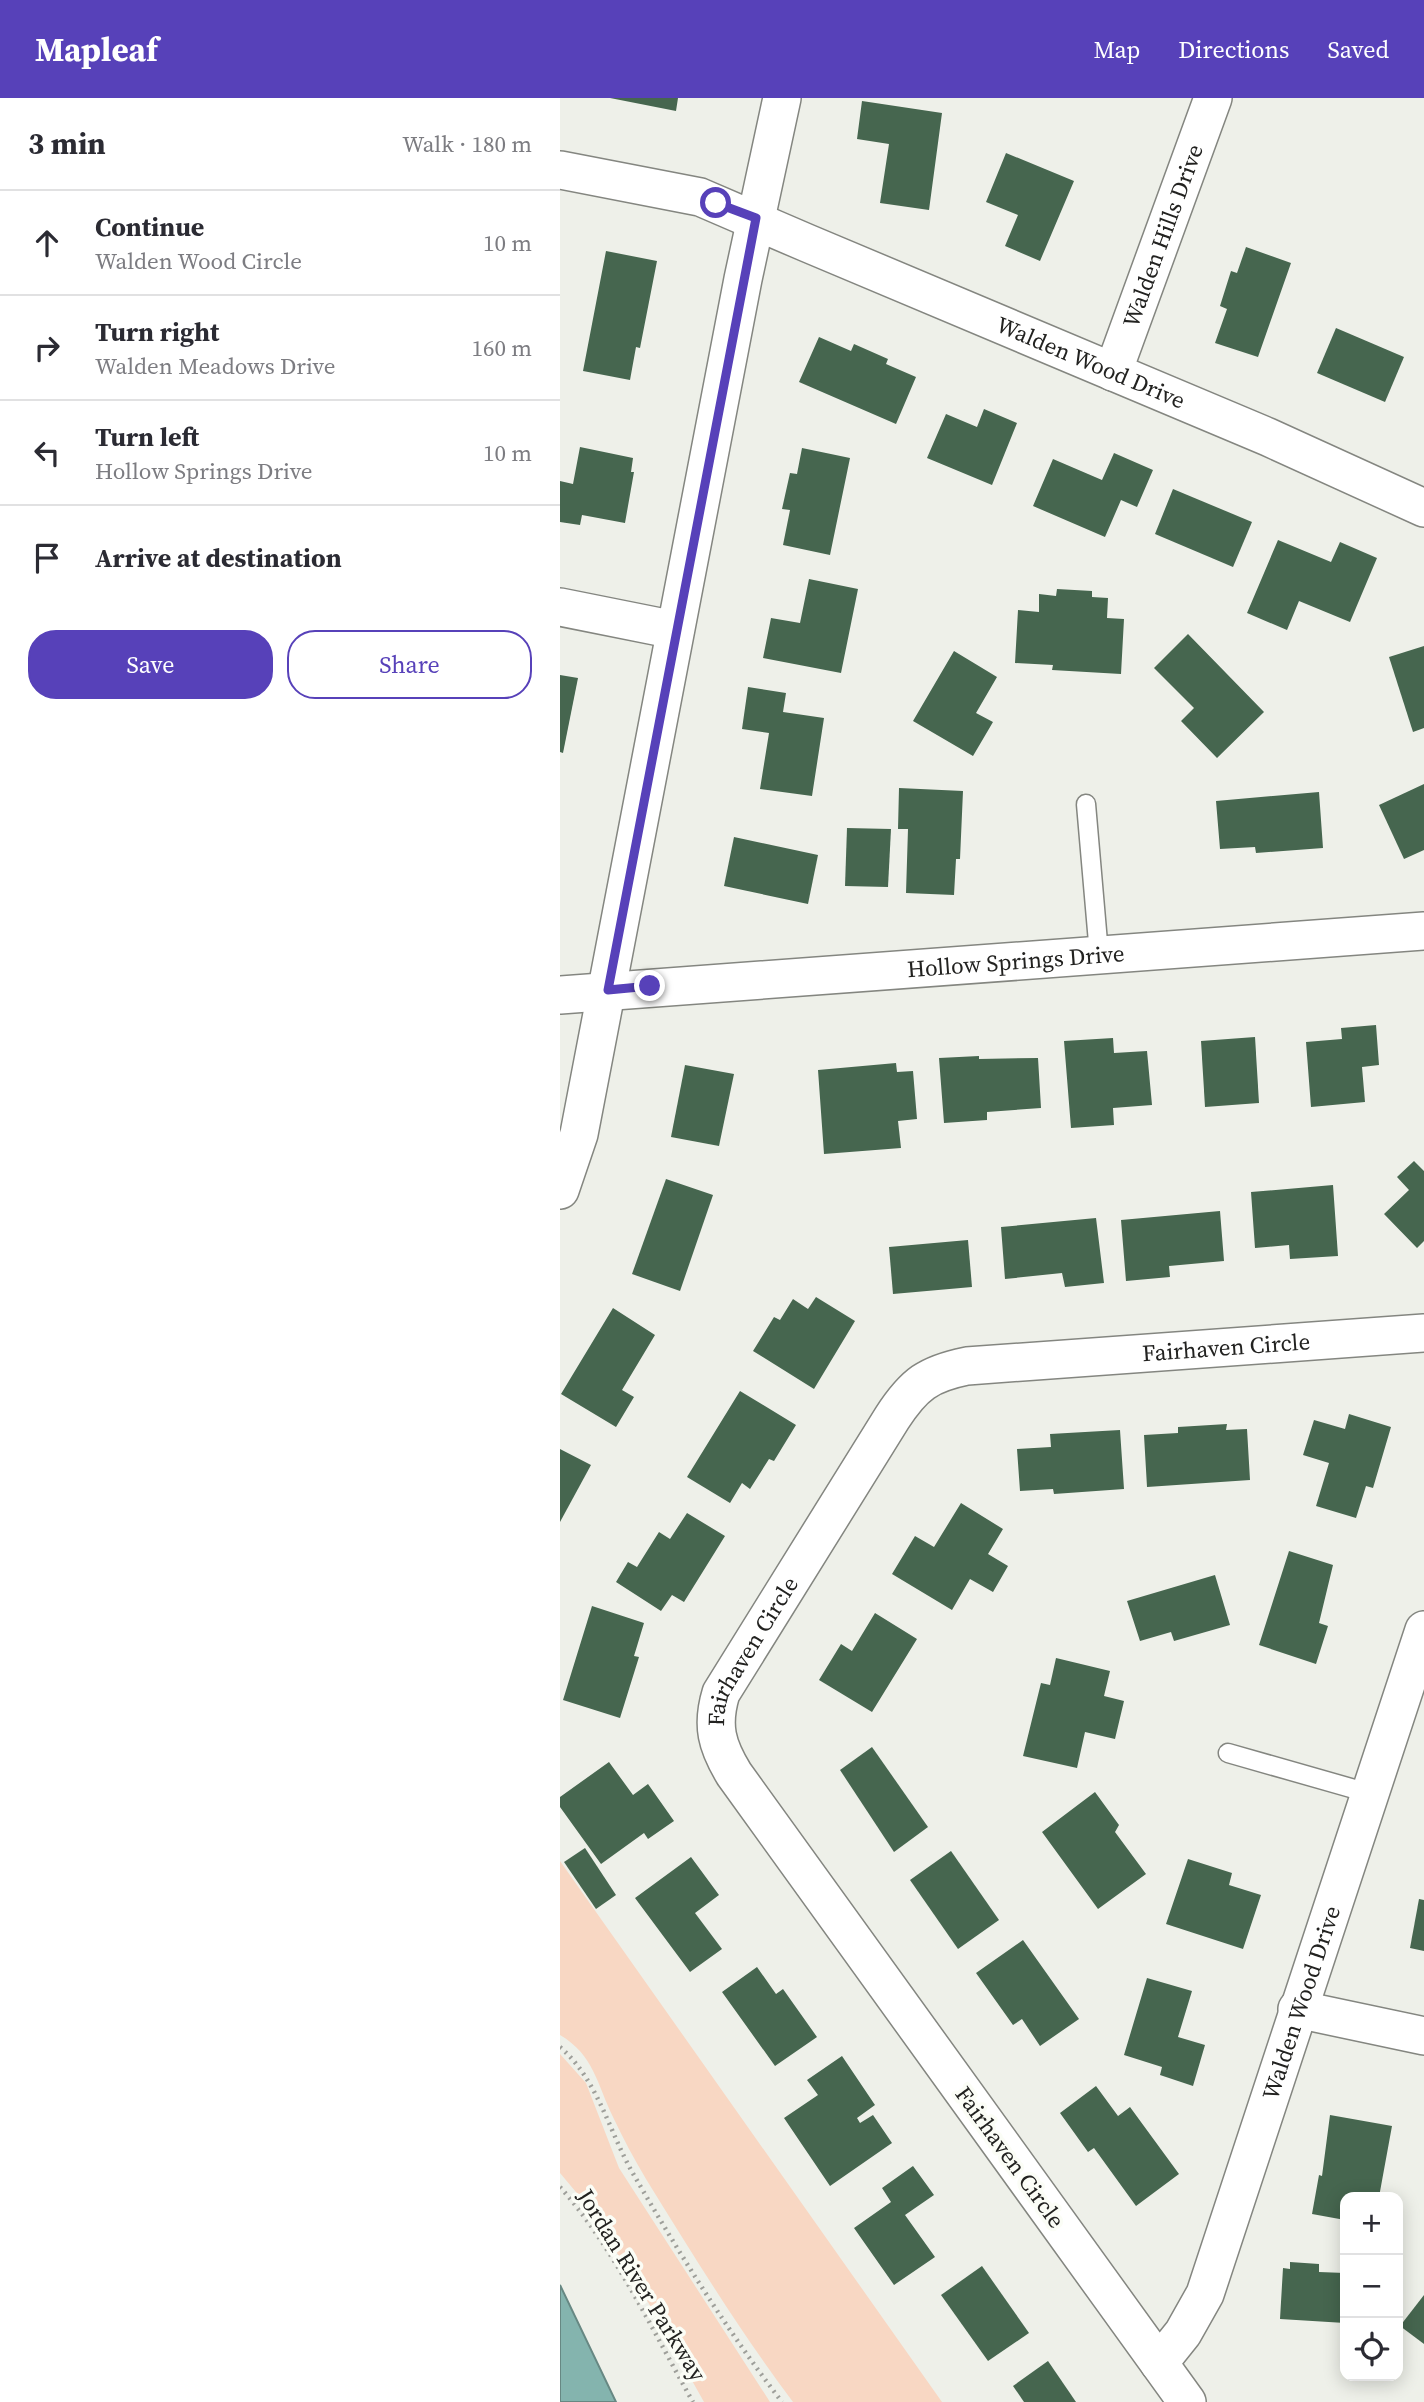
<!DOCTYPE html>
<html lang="en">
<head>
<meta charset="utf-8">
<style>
	:root { --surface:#fff; --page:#f7f7f7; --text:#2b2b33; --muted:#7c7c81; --line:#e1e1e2; --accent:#5741b9 }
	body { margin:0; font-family:"Source Serif 4",serif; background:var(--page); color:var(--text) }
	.controls { position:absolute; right:21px; bottom:21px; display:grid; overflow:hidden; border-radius:14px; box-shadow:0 4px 18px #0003 }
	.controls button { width:63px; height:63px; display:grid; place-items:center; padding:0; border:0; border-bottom:2px solid var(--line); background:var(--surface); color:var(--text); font:35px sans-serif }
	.stop { position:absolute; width:21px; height:21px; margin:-16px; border:5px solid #5741b9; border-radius:50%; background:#fff }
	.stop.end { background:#5741b9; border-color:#fff; box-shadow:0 2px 7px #0008 }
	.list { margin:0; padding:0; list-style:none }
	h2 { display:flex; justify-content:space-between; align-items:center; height:91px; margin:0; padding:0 28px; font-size:30px }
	h2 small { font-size:23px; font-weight:400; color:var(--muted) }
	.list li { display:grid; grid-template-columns:46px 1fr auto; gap:21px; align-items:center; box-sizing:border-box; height:105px; padding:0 28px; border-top:2px solid var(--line) }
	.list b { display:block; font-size:26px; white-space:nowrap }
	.list p { margin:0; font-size:23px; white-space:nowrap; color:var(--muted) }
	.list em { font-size:23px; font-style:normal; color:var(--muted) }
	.actions { display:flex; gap:14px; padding:21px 28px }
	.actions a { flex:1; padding:16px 0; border:2px solid var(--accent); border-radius:28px; text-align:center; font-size:24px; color:var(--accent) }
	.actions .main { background:var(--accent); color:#fff }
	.icon { flex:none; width:38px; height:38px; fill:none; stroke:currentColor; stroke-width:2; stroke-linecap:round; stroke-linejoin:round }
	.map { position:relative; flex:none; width:864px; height:2304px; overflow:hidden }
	header { display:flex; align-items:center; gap:42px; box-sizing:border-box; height:98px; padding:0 35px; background:var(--accent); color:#fff }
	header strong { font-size:33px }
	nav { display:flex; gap:38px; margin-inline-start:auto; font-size:24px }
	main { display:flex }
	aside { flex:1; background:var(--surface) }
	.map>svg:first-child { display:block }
	.green { fill:#f8d7c3 }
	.water { fill:#84b4ae; stroke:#678883; stroke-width:2 }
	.building { fill:#46664f }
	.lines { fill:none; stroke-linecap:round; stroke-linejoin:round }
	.lane-casing { stroke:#848680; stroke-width:21 }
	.street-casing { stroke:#848680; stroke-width:40 }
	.path { stroke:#9e9f9a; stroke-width:4.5; stroke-dasharray:2 5; stroke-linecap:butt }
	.lane { stroke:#fff; stroke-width:18 }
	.street { stroke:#fff; stroke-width:37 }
	.route { stroke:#5741b9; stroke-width:9 }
	.labels { text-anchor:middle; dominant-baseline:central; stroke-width:7; stroke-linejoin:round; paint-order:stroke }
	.street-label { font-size:23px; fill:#222220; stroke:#fbfdf6 }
</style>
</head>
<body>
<header>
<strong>Mapleaf</strong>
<nav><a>Map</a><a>Directions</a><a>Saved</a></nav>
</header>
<main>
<aside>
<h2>3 min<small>Walk · 180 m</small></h2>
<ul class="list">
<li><svg class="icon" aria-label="ahead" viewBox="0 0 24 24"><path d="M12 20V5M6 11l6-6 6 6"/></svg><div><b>Continue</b><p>Walden Wood Circle</p></div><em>10 m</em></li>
<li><svg class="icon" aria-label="right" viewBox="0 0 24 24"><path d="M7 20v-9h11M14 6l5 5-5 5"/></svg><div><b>Turn right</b><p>Walden Meadows Drive</p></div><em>160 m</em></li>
<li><svg class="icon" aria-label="left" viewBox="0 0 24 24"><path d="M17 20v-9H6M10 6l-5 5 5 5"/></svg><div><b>Turn left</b><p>Hollow Springs Drive</p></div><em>10 m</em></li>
<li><svg class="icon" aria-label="arrive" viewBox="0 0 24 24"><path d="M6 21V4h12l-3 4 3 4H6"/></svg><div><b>Arrive at destination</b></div></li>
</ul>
<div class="actions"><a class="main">Save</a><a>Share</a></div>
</aside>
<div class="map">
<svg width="864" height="2304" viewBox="0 0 864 2304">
	<rect width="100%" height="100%" fill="#eef0e9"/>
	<!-- green -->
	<g class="green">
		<path d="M0,1763L382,2304H233C179,2232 133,2157 86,2081C74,2061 63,2040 53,2019C37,1986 34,1957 0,1937Z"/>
		<polygon points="0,1956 26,1985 59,2070 210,2304 144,2304 88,2204 26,2106 0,2075"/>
	</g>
	<!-- water -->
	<polygon class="water" points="0,2187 56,2304 0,2304"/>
	<!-- building -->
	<g class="building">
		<polygon points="50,0 118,0 116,13"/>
		<polygon points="302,3 382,15 369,112 320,105 329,46 297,41"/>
		<polygon points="446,55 514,83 480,163 445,148 458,117 426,104"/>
		<polygon points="686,149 731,165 698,259 655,245 667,211 660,208 671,173 677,175"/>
		<polygon points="46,153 97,163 80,250 76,249 70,282 23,273"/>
		<polygon points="776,230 844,259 825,304 757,275"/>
		<polygon points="259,239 291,253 294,246 328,261 326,266 356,279 336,326 239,284"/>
		<polygon points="424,311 457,325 432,387 367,360 386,316 417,329"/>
		<polygon points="20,349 73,360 71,374 74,374 65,425 22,417 20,427 0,424 0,383 13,386"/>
		<polygon points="242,350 290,360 270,457 223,447 230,412 222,411 230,375 237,376"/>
		<polygon points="554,355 593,372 577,409 561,402 545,439 473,408 493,361 542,382"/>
		<polygon points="613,391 692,424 673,469 595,436"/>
		<polygon points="718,442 771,464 780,444 817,460 790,524 739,503 727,532 687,515"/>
		<polygon points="249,481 298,491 281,575 203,560 211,520 240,525"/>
		<polygon points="497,491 532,493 532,499 548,500 547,520 564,521 561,576 492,572 493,567 455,565 458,512 479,514 479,496 496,498"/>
		<polygon points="628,536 704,614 657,660 621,623 634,610 594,570"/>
		<polygon points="864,548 864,630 853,634 829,559"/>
		<polygon points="394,553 437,579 416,615 433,624 413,658 353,623"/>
		<polygon points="0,577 18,580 3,655 0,654"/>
		<polygon points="188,589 226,595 223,614 264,620 252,698 200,691 209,635 182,631"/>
		<polygon points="864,686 864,752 844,761 819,707"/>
		<polygon points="339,690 403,693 400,761 396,761 394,797 346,795 348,731 338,731"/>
		<polygon points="759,694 763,750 696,755 695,749 660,751 656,703"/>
		<polygon points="287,730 331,731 328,789 285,788"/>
		<polygon points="174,739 258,757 248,806 164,788"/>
		<polygon points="816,927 819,967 802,969 805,1004 751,1009 746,944 782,941 781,930"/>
		<polygon points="695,939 699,1005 645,1009 641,943"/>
		<polygon points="553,940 554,955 587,953 592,1007 553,1010 554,1027 511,1030 504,943"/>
		<polygon points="419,958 419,961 478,960 481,1010 427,1014 427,1022 384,1025 379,960"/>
		<polygon points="336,965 337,974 353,973 357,1021 338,1023 341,1050 264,1056 258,972"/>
		<polygon points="125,967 174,976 159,1048 111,1039"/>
		<polygon points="854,1063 864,1073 864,1143 857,1150 824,1116 849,1092 837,1079"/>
		<polygon points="106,1081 153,1097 120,1193 72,1176"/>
		<polygon points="773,1087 778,1158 730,1161 729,1147 695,1150 691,1094"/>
		<polygon points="660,1113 664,1163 609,1168 610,1179 566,1183 561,1122"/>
		<polygon points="536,1120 544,1185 505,1189 502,1175 445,1181 441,1129"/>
		<polygon points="408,1142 412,1189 333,1196 329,1149"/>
		<polygon points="256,1199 295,1223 254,1291 193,1253 214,1219 220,1222 233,1201 248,1211"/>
		<polygon points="53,1210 95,1237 62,1292 74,1299 56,1329 1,1296"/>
		<polygon points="180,1293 236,1327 214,1363 209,1361 190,1391 182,1385 170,1405 127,1379"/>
		<polygon points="789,1316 831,1329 813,1390 806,1388 796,1420 756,1408 769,1365 743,1357 754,1322 785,1331"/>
		<polygon points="667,1326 666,1332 687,1331 690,1382 587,1389 584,1337 618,1335 618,1329"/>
		<polygon points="560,1332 564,1391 494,1396 493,1391 460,1393 457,1351 491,1349 490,1336"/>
		<polygon points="0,1351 31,1367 0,1424"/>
		<polygon points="401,1405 443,1431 428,1456 448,1468 433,1494 410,1481 392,1512 332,1476 355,1438 374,1449"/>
		<polygon points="127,1415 165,1438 124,1504 112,1497 101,1513 56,1484 68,1464 77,1469 99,1434 110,1441"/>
		<polygon points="729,1453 773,1467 759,1525 768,1528 756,1566 699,1547"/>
		<polygon points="655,1477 670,1527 614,1543 611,1534 580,1543 567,1503"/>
		<polygon points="32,1508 84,1525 74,1558 79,1559 60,1620 3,1602"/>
		<polygon points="315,1515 357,1541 312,1614 259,1582 281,1546 292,1553"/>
		<polygon points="496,1560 550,1573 544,1598 564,1603 555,1641 525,1634 517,1670 463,1658 481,1585 490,1587"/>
		<polygon points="312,1649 368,1729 334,1754 280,1672"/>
		<polygon points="49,1664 73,1697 88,1686 114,1723 88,1741 84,1735 41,1766 0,1709 0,1699"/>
		<polygon points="535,1694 559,1727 555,1734 586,1776 538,1811 482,1734"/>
		<polygon points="25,1750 56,1797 36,1811 4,1764"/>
		<polygon points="391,1753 439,1822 398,1851 350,1782"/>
		<polygon points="131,1759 159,1797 135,1815 162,1851 130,1874 75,1800"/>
		<polygon points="628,1761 672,1775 669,1787 701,1797 683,1851 606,1826"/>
		<polygon points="859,1801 864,1802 864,1853 850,1850"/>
		<polygon points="463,1842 519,1921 480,1948 462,1921 453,1927 416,1875"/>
		<polygon points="197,1869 216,1896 223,1891 257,1939 215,1968 162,1894"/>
		<polygon points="587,1880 632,1893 618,1939 645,1947 633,1988 600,1977 602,1969 564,1957"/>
		<polygon points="282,1958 315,2007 297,2020 300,2025 313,2017 332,2045 270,2088 224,2020 258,1997 247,1982"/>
		<polygon points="536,1988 558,2018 570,2009 619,2076 576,2108 534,2050 528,2054 500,2015"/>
		<polygon points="770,2017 832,2028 819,2099 785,2099 785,2122 752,2116 759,2077 762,2078"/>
		<polygon points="353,2068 374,2097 345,2117 375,2159 334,2187 294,2130 331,2104 322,2090"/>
		<polygon points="730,2164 759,2166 759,2174 785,2175 785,2225 720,2221 723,2170 730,2171"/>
		<polygon points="422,2168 469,2235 428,2263 381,2197"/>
		<polygon points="864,2197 864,2246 840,2228"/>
		<polygon points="488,2263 516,2304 464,2304 453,2288"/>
	</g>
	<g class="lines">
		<defs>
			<g id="lane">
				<polyline points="526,706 539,856"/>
				<polyline points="668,1655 812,1696"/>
			</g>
			<g id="street">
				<path id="s1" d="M0,72L140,99L247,145L708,339L864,410"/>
				<path id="s2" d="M553,274L653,0"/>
				<polyline points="0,509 115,532"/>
				<path id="s3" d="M0,897L864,833"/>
				<polyline points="0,1092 19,1036 183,181 222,0"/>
				<polyline points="737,1911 864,1938"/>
				<path id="s4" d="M599,2265L623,2235L645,2196L864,1532"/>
				<path id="s5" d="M627,2304L174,1676C157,1648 151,1628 161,1595L332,1320C354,1286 368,1276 407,1268L864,1235"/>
			</g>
		</defs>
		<!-- lane casing -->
		<use href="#lane" class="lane-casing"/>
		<!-- street casing -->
		<use href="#street" class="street-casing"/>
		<!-- path -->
		<g class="path">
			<path d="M0,1949C37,1981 48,2030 71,2072C117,2152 166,2231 222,2304"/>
			<path d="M0,2089C55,2151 92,2232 133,2304"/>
		</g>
		<!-- lane -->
		<use href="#lane" class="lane"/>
		<!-- street -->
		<use href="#street" class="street"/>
	</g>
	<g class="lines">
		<!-- route -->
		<polyline class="route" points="90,888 48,892 196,120 156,105"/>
	</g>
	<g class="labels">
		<!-- street labels -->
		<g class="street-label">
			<text stroke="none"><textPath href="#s2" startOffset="145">Walden Hills Drive</textPath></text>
			<text stroke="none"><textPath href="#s1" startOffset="567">Walden Wood Drive</textPath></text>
			<text stroke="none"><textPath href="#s3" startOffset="457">Hollow Springs Drive</textPath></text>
			<text stroke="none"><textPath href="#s5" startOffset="1538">Fairhaven Circle</textPath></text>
			<text stroke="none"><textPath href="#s5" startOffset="910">Fairhaven Circle</textPath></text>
			<text stroke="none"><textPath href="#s4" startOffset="390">Walden Wood Drive</textPath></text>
			<text transform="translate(450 2059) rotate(54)">Fairhaven Circle</text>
			<text transform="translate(82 2187) rotate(58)">Jordan River Parkway</text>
		</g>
	</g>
</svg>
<div class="controls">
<button>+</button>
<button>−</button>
<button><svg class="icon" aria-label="locate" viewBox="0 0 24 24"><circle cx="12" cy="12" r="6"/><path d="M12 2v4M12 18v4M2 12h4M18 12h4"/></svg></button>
</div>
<div class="stop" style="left:156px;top:105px"></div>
<div class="stop end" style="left:90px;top:888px"></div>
</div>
</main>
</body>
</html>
